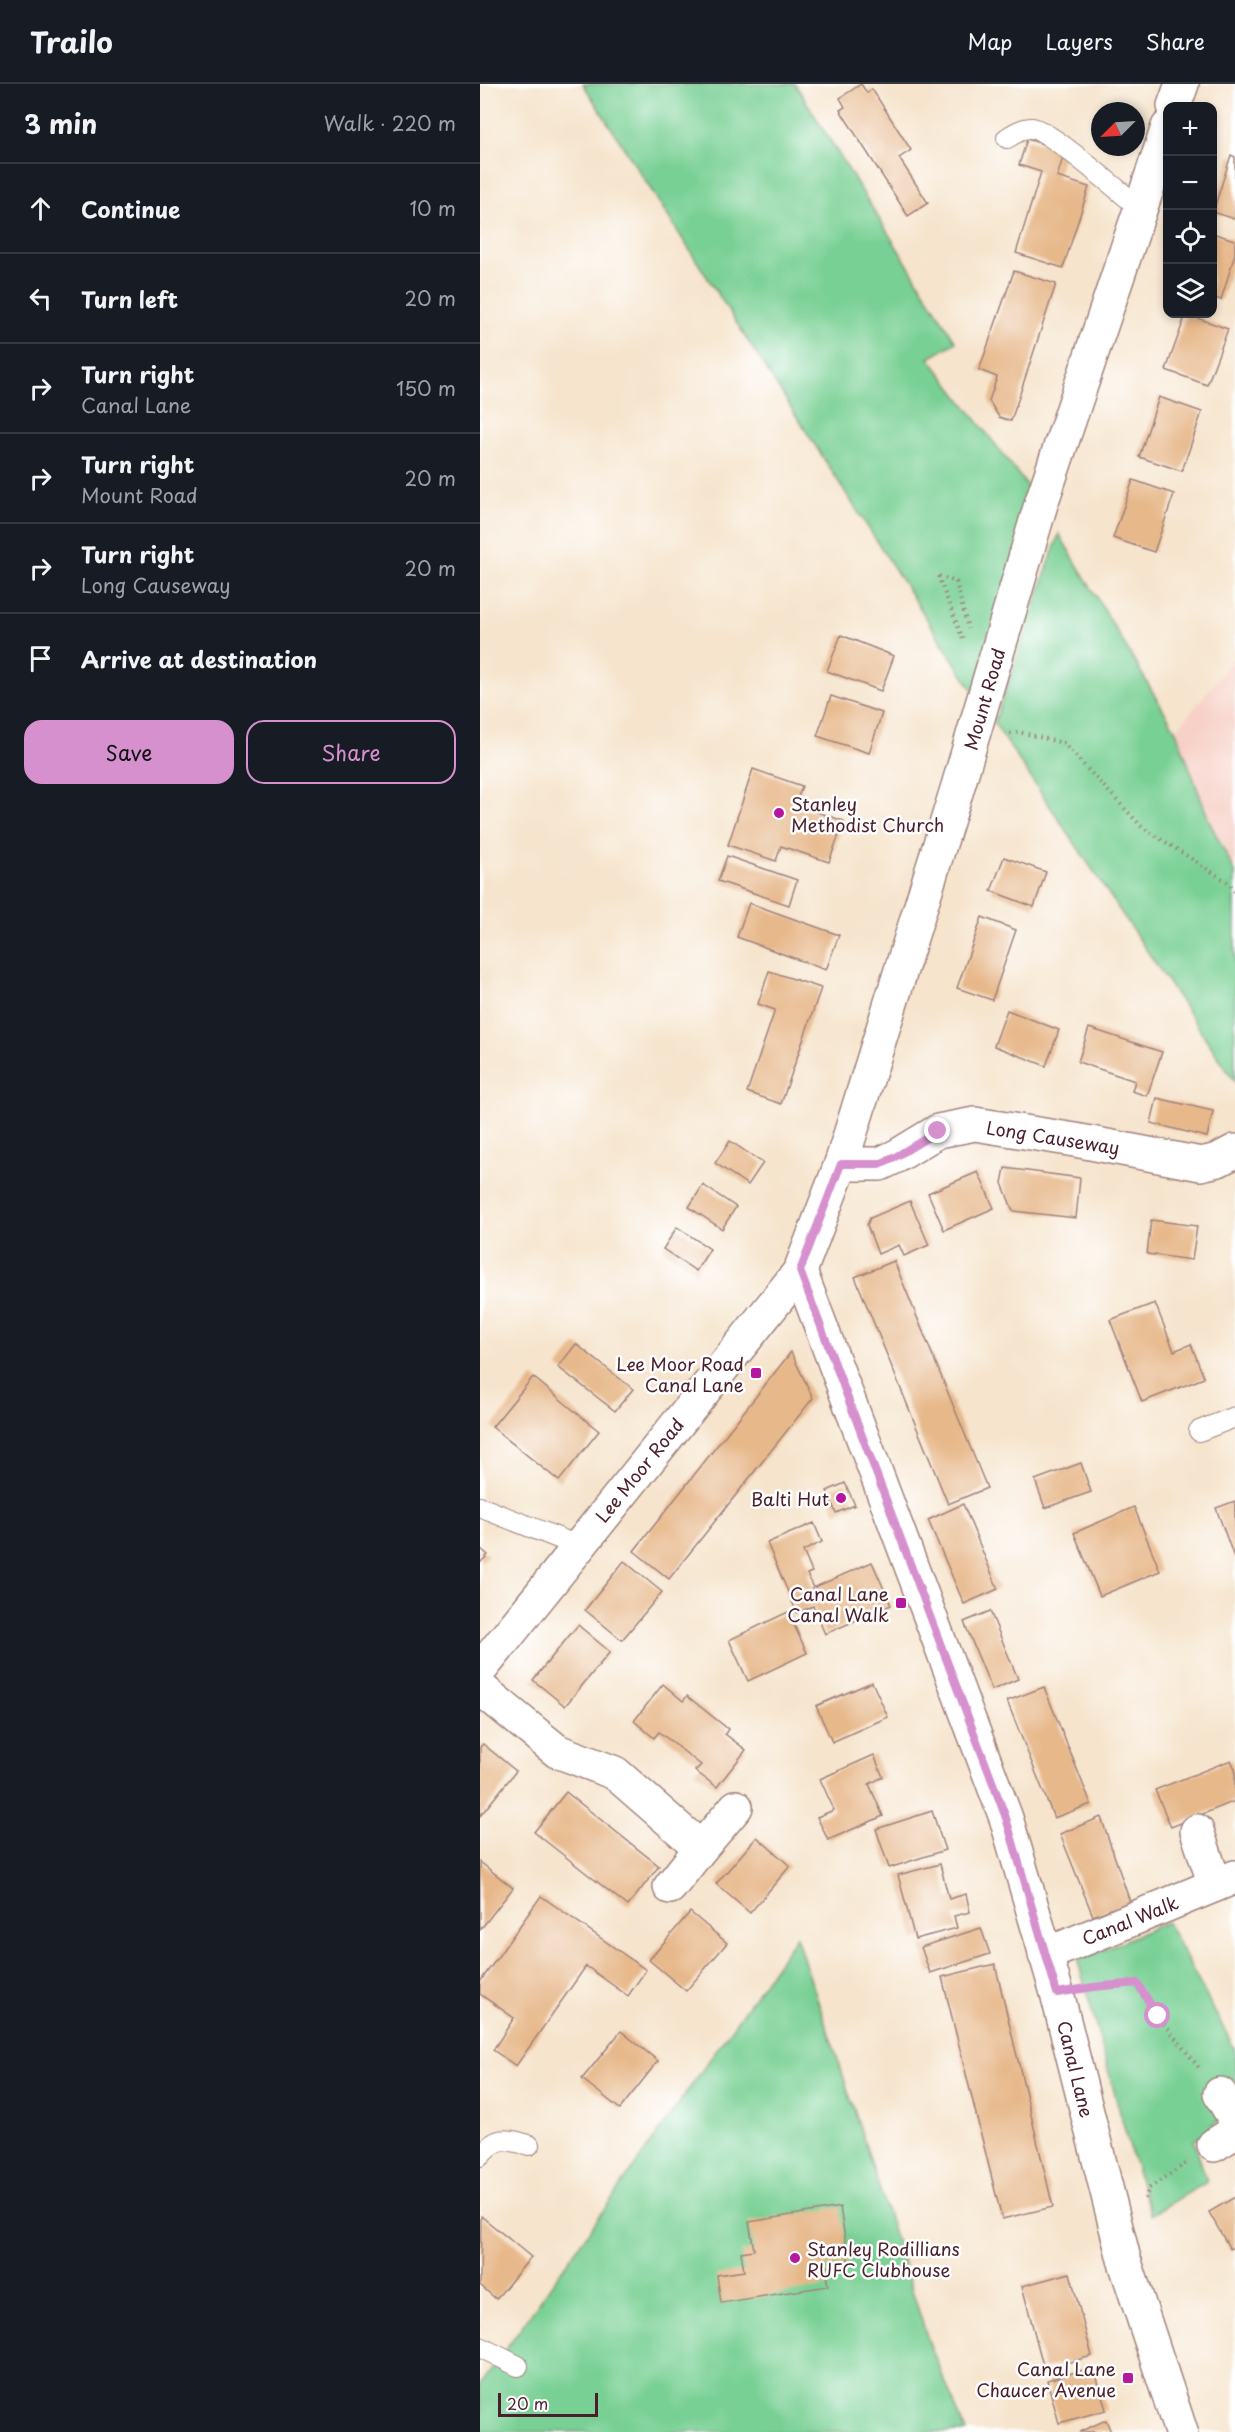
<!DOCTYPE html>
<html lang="en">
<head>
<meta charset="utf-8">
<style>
	:root { --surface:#171b24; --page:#242831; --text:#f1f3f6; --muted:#9ea1a6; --line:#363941; --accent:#d690ce }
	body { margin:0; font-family:"Playpen Sans",sans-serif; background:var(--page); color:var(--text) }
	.controls { position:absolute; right:18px; top:18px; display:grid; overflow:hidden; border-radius:12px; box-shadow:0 3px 9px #0003 }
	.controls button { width:54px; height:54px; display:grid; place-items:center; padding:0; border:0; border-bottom:2px solid var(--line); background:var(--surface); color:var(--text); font:30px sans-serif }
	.compass { position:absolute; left:611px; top:18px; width:54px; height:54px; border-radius:50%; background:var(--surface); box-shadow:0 3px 9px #0003; rotate:246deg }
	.scale { position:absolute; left:18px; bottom:15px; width:100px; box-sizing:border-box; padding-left:6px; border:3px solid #4a1f2b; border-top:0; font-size:16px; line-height:21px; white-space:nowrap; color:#4a1f2b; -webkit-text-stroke:4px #fff; paint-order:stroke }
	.stop { position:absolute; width:18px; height:18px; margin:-14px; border:4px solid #d690ce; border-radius:50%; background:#fff }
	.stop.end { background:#d690ce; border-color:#fff; box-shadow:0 2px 6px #0008 }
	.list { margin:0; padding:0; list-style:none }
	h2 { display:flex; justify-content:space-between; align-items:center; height:78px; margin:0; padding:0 24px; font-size:26px }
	h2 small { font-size:20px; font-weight:400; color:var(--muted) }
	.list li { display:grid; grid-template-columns:39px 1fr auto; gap:18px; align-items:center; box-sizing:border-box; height:90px; padding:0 24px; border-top:2px solid var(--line) }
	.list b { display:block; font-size:22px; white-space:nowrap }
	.list p { margin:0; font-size:20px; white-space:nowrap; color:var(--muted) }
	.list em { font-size:20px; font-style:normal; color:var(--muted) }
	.actions { display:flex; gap:12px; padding:18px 24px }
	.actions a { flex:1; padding:14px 0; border:2px solid var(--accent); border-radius:18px; text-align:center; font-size:21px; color:var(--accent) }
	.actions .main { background:var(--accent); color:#111 }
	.icon { flex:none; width:33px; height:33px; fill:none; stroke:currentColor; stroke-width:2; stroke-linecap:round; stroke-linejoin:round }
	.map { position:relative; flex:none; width:755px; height:2348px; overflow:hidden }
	header { display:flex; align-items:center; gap:36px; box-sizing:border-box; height:84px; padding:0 30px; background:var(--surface); border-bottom:2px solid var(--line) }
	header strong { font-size:28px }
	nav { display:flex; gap:33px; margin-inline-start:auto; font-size:21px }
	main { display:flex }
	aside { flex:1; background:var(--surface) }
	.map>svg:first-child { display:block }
	.built { fill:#f7d1c7 }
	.green { fill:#79d094; stroke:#627860; stroke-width:1.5 }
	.building { fill:#e7b88a }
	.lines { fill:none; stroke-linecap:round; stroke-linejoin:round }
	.service-casing { stroke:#a0827c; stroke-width:22 }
	.minor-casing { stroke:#a0827c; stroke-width:36 }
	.tertiary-casing { stroke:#a0827c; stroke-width:36 }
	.path { stroke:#a0827c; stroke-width:4; stroke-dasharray:1.5 4.5; stroke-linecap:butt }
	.service { stroke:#fff; stroke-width:20 }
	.minor { stroke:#fff; stroke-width:33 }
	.tertiary { stroke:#fff; stroke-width:33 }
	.route { stroke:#d690ce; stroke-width:8 }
	.poi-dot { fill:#b5179e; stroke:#fff; stroke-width:2 }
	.labels { text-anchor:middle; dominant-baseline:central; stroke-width:5; stroke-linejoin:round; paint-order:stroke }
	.street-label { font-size:18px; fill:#4a1f2b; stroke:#fff }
	.poi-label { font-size:18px; fill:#4a1f2b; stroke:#fff; text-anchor:end }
</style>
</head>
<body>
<header>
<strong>Trailo</strong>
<nav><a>Map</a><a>Layers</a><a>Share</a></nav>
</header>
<main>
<aside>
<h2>3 min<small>Walk · 220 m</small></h2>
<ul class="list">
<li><svg class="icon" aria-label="ahead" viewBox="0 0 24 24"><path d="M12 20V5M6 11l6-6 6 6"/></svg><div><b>Continue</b></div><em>10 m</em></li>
<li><svg class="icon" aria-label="left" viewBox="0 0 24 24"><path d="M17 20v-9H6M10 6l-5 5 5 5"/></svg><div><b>Turn left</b></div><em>20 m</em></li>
<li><svg class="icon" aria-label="right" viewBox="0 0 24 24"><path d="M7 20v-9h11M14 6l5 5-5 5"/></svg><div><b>Turn right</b><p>Canal Lane</p></div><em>150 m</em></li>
<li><svg class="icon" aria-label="right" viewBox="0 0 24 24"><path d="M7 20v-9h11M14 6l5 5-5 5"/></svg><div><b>Turn right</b><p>Mount Road</p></div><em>20 m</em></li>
<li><svg class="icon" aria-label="right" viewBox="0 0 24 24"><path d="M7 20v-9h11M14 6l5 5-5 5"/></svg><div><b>Turn right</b><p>Long Causeway</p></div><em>20 m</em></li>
<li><svg class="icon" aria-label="arrive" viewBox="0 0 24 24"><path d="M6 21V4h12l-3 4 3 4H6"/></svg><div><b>Arrive at destination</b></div></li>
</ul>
<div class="actions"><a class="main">Save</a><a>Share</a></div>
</aside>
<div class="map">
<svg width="755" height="2348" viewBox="0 0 755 2348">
	<rect width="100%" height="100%" fill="#fff"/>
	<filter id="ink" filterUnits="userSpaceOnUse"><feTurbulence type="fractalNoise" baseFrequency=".0167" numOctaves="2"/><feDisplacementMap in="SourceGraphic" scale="12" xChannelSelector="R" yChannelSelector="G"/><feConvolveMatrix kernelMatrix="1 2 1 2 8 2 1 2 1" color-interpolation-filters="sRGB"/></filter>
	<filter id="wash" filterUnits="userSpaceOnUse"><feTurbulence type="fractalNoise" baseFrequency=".008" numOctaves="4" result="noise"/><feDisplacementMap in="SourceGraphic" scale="24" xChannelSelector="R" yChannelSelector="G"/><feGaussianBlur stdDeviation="1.35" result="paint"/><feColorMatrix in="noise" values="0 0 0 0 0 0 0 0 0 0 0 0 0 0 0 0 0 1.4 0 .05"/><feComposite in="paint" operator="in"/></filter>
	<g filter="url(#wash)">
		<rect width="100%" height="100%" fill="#f6e4cc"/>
		<!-- built -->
		<polygon class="built" points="755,573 755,788 730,739 696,647"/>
		<!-- green -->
		<g class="green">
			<polygon points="103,0 315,0 476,258 449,274 561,420 502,621"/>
			<polygon points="579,450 696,647 730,739 755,788 755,998 514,639"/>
			<polygon points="687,1838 755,1966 755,2023 714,2057 727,2098 671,2131 651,2068 598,1877"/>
			<polygon points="316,1853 360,1982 449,2259 486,2348 0,2348 0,2302"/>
		</g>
		<g id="blocks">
			<!-- building -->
			<g class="building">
				<polygon points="381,0 387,9 392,5 431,66 419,74 448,119 428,132 360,26 365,23 360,14"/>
				<polygon points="547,55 585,67 577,93 609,103 583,184 536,169 561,88 539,81"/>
				<polygon points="751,71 755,73 755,135 733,128"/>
				<polygon points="732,149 755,156 755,170 741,216 732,213"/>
				<polygon points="534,187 576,200 531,337 519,333 509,317 517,293 499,286"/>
				<polygon points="706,230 748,245 727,301 686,286"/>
				<polygon points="679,313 722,328 702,387 659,373"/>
				<polygon points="653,396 694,410 674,468 633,454"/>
				<polygon points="361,551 414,572 401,607 347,587"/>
				<polygon points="351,612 402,629 389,669 337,652"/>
				<polygon points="273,685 322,702 315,721 364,737 349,778 301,762 296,777 248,761"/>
				<polygon points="247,772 317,796 309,821 238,797"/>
				<polygon points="524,773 566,788 554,823 511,807"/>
				<polygon points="269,819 359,851 346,886 257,853"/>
				<polygon points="502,833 536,846 512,916 477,904"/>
				<polygon points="289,887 341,904 301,1020 267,1008 295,926 278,920"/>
				<polygon points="527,926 579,946 566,982 514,962"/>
				<polygon points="609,944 682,968 667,1012 652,1007 655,997 598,978"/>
				<polygon points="677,1014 733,1027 727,1053 671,1039"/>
				<polygon points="250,1057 283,1079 268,1101 235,1079"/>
				<polygon points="525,1084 600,1094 596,1134 533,1127 522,1099"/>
				<polygon points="498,1088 514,1124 464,1146 448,1109"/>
				<polygon points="223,1101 256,1123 242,1145 209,1123"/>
				<polygon points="430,1117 449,1161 424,1172 419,1161 398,1170 387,1141 390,1134"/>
				<polygon points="671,1136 717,1142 712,1176 667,1170"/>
				<polygon points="197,1143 230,1165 216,1187 183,1165"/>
				<polygon points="414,1177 507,1404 468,1420 375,1193"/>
				<polygon points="675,1219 694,1267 711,1260 724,1294 662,1318 630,1236"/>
				<polygon points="96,1260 153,1305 135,1327 78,1283"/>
				<polygon points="311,1268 333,1314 189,1495 154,1467"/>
				<polygon points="53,1293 119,1347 79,1397 12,1343"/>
				<polygon points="601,1379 611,1408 565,1424 555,1396"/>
				<polygon points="365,1399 375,1421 356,1429 347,1407"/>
				<polygon points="755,1417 755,1476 736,1424"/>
				<polygon points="483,1420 518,1505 484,1520 448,1436"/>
				<polygon points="654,1423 680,1487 620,1512 594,1449"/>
				<polygon points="334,1439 342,1458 323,1467 332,1488 327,1490 333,1504 392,1478 411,1521 345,1550 333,1522 317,1529 287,1459"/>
				<polygon points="0,1464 8,1471 0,1479"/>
				<polygon points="144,1477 182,1508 142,1556 105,1526"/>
				<polygon points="510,1527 538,1595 512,1606 484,1538"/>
				<polygon points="308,1528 327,1569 268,1597 249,1556"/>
				<polygon points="98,1541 130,1568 85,1622 53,1596"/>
				<polygon points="392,1598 408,1633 352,1658 336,1622"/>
				<polygon points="183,1600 203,1617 207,1612 248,1645 245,1650 266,1666 237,1703 215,1687 221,1681 179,1648 174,1654 154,1637"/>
				<polygon points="564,1603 611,1720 574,1734 527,1617"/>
				<polygon points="3,1660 36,1687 0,1732 0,1663"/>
				<polygon points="394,1671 403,1693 389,1700 403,1732 348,1756 337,1733 354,1726 340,1695"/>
				<polygon points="751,1676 755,1685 755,1717 691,1743 675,1706"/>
				<polygon points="86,1708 179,1782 148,1822 54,1748"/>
				<polygon points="452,1727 465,1766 409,1784 396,1745"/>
				<polygon points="621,1733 650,1818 613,1832 580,1750"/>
				<polygon points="277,1753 310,1782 270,1829 236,1800"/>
				<polygon points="0,1778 33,1804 0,1846"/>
				<polygon points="460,1780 469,1815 486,1810 490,1828 474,1832 477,1844 435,1855 418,1791"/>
				<polygon points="61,1812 166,1886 148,1912 106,1882 36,1982 13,1966 34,1934 0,1910 0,1898"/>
				<polygon points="210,1828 247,1859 206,1907 169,1876"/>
				<polygon points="501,1844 510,1870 450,1889 441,1863"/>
				<polygon points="515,1880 573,2123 522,2135 462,1893"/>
				<polygon points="141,1947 178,1977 140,2025 102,1995"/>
				<polygon points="755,2113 755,2162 750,2165 729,2128"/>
				<polygon points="360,2123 369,2180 345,2183 348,2202 241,2219 237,2191 264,2187 261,2168 274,2166 269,2138"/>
				<polygon points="1,2132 51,2173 16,2215 0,2201"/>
				<polygon points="590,2189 612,2272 564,2285 542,2202"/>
				<polygon points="614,2283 626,2326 579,2339 567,2296"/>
				<polygon points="626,2336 631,2348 599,2348"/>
			</g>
		</g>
	</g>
	<g filter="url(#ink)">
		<use href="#blocks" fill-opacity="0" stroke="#a0827c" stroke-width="1.5"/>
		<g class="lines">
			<defs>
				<g id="service">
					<path d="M527,54C535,49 543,44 552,44C570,46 642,110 660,124"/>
					<polyline points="719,1347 755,1333"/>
					<polyline points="0,1423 98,1462"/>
					<path d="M0,2072C18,2051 25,2055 49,2061"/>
					<polyline points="0,2263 38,2282"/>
				</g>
				<g id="minor">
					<polyline points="361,1080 400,1080 417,1072 458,1047 495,1040 595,1056 721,1080 738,1076 755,1067"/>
					<polyline points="0,1604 77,1667 135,1689 221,1764 256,1723"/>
					<polyline points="717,1747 735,1801"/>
					<polyline points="190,1803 221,1764"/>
					<polyline points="565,1871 755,1793"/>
					<polyline points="740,2010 755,2035"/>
					<polyline points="734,2061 755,2048"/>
				</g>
				<g id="tertiary">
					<polyline points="694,22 702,0"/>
					<polyline points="320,1187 526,1734 577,1909 644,2175 701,2348"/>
					<polyline points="0,1586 320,1187 361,1080 478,702 561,420 688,43"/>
				</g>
			</defs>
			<!-- service casing -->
			<use href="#service" class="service-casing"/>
			<!-- minor casing -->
			<use href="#minor" class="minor-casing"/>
			<!-- tertiary casing -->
			<use href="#tertiary" class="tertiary-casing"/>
			<!-- path -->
			<g class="path">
				<polyline points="458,492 484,558"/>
				<polyline points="459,492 476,498 488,545"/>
				<polyline points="530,649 539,648 583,659 662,743 749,799 755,808"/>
				<polyline points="610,1903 657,1899 678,1932 720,1985"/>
				<polyline points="665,2115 669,2104 708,2078"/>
			</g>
			<!-- service -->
			<use href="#service" class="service"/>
			<!-- minor -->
			<use href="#minor" class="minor"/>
			<!-- tertiary -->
			<use href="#tertiary" class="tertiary"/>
		</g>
	</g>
	<g class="lines" filter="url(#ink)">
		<!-- route -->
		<polyline class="route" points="458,1047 417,1072 400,1080 361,1080 320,1187 526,1734 577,1909 613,1903 657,1899 678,1932"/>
	</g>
	<!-- markers -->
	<g class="poi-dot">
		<circle cx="299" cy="729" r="6"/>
		<rect x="270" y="1283" width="12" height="12" rx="3"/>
		<circle cx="361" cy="1414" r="6"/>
		<rect x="415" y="1513" width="12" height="12" rx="3"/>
		<circle cx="315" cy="2174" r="6"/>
		<rect x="642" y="2288" width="12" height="12" rx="3"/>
	</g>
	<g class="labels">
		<!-- street labels -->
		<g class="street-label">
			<text transform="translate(504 615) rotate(-74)">Mount Road</text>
			<text transform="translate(573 1053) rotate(9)">Long Causeway</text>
			<text transform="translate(159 1386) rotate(-51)">Lee Moor Road</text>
			<text transform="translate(650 1836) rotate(-22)">Canal Walk</text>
			<text transform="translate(596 1985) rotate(76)">Canal Lane</text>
		</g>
		<!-- poi labels -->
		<g class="poi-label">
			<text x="311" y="719" text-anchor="start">Stanley<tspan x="311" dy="21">Methodist Church</tspan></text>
			<text x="264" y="1279">Lee Moor Road<tspan x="264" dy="21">Canal Lane</tspan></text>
			<text x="349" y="1414">Balti Hut</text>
			<text x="409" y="1509">Canal Lane<tspan x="409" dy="21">Canal Walk</tspan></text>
			<text x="327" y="2164" text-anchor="start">Stanley Rodillians<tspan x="327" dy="21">RUFC Clubhouse</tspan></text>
			<text x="636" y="2284">Canal Lane<tspan x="636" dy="21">Chaucer Avenue</tspan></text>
		</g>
	</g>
</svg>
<div class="controls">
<button>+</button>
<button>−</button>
<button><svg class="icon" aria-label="locate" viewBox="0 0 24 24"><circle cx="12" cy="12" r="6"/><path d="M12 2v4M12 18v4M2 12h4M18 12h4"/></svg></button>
<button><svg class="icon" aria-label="layers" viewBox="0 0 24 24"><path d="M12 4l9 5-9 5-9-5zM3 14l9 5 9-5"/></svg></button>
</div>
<svg class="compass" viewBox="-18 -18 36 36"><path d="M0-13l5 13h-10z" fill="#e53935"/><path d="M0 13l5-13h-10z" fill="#9ea1a6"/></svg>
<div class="scale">20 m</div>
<div class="stop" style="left:678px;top:1932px"></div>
<div class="stop end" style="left:458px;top:1047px"></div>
</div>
</main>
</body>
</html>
